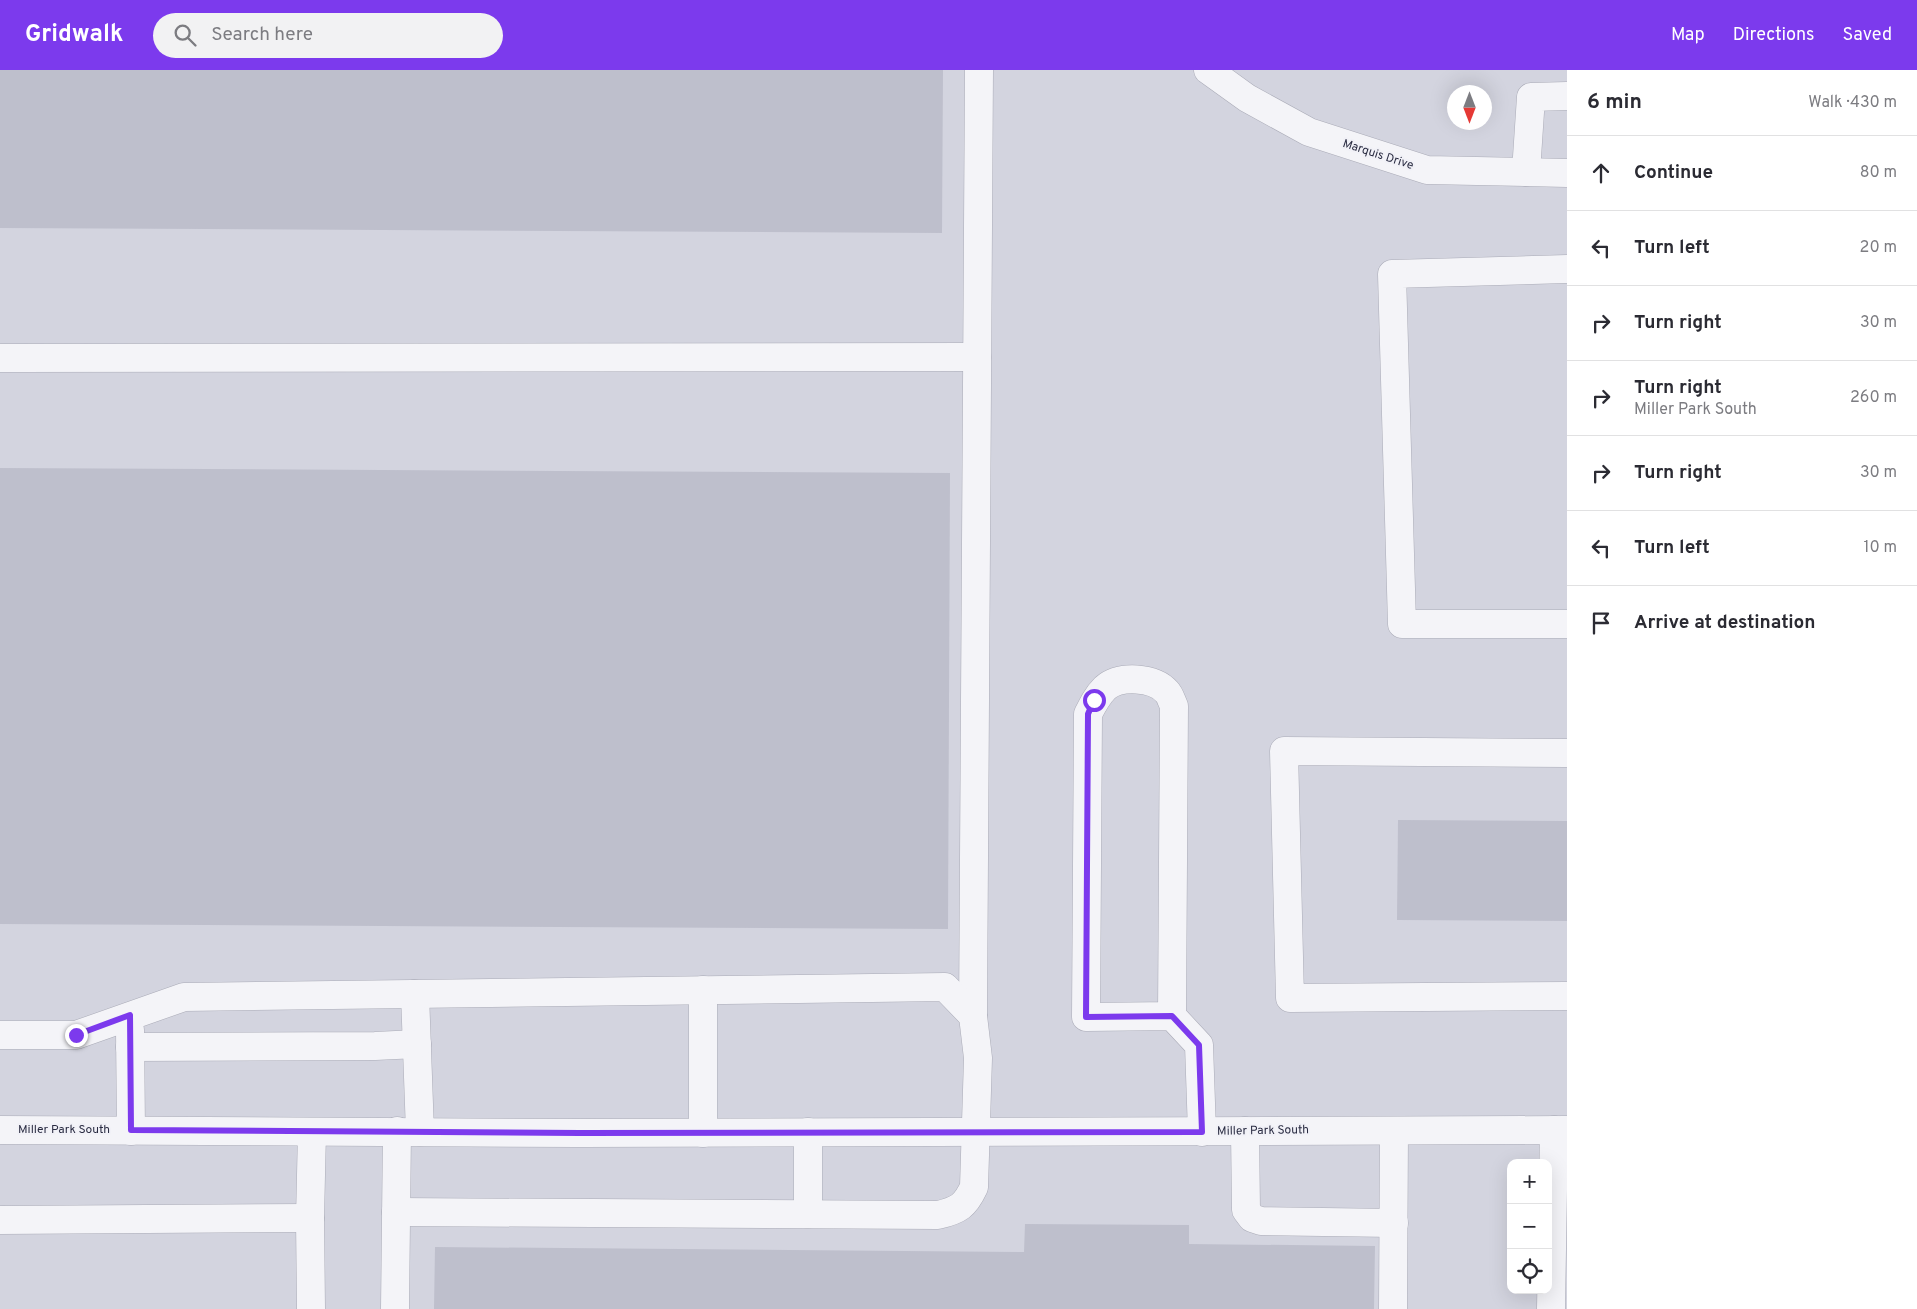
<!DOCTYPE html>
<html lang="en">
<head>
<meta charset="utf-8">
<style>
	:root { --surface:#fff; --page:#f2f2f3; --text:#2b2b33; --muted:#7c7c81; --line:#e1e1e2; --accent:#7c3aed }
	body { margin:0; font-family:Overpass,sans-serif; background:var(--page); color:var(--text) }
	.controls { position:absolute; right:15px; bottom:15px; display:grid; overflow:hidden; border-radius:10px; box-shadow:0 5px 20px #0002 }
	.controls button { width:45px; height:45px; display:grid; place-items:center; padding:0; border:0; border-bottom:1px solid var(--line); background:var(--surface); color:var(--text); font:25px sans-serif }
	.compass { position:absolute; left:1447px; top:15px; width:45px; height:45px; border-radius:50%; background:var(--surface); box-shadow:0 5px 20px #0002; rotate:180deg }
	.stop { position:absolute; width:15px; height:15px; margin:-11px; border:4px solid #7c3aed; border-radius:50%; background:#fff }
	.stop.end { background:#7c3aed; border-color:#fff; box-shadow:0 1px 5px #0008 }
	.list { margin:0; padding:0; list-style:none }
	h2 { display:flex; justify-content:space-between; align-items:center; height:65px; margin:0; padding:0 20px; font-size:21px }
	h2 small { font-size:16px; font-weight:400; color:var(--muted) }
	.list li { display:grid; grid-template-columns:32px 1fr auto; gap:15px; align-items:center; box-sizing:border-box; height:75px; padding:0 20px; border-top:1px solid var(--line) }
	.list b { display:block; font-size:19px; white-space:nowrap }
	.list p { margin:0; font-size:16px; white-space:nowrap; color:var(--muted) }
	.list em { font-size:16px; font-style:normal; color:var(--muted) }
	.icon { flex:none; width:28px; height:28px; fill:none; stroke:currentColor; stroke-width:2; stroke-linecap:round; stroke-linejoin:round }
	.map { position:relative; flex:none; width:1567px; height:1239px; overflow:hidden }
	header { display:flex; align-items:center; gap:30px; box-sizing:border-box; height:70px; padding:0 25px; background:var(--accent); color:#fff }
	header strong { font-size:24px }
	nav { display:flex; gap:28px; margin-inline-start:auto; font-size:18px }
	.search { width:350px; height:45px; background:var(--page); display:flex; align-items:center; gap:12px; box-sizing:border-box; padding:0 18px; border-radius:28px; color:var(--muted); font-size:19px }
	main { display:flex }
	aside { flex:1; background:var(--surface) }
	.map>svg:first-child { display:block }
	.built { fill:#d3d4df; fill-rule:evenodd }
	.building { fill:#bebfcc }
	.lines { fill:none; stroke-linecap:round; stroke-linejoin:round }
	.minor-casing { stroke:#aaabb7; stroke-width:29 }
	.minor { stroke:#f4f4f8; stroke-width:28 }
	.route { stroke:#7c3aed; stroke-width:6 }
	.labels { text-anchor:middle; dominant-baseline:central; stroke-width:4; stroke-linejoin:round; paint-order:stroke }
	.street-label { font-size:12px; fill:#292b41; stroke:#f1f1f7 }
</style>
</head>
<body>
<header>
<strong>Gridwalk</strong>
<div class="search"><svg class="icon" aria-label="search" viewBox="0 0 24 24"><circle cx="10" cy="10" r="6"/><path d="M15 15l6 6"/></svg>Search here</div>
<nav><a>Map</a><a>Directions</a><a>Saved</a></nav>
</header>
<main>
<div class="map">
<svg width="1567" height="1239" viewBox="0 0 1567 1239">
	<rect width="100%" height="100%" fill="#e1e2ea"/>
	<!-- built -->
	<path class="built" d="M0,0H1567V1239H0ZM1454,22H1484V52H1454ZM1511,1093H1548V1220H1511Z"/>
	<!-- building -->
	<g class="building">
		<polygon points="0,0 943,0 942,163 0,158"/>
		<polygon points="0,398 950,403 948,859 0,854"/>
		<polygon points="1398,750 1567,751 1567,851 1397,850"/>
		<polygon points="1025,1154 1189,1155 1189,1174 1375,1176 1374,1239 434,1239 435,1177 1024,1182"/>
	</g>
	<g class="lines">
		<defs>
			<g id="minor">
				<polyline points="1208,0 1247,28 1309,62 1427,100 1567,103"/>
				<polyline points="1526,102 1531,27 1567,26"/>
				<polyline points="1567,199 1392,204 1402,554 1567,554"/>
				<polyline points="0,288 977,287"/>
				<polyline points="1567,683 1284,681 1290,928 1567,926"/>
				<polyline points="703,920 703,1063"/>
				<polyline points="415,924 420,1062"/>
				<polyline points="973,946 979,0"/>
				<path d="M1172,946L1174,636C1172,632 1170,625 1167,622C1154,607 1120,605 1105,618C1097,626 1093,634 1088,644L1086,947L1172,946L1199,975L1202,1062"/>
				<polyline points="130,960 131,1061"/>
				<path d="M0,965H76L184,927L945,917L973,946L978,988L974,1117C965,1136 959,1140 938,1145L396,1142"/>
				<polyline points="130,977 375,976 417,974"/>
				<polyline points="0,1060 580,1063 1567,1060"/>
				<polyline points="1245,1061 1246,1140 1252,1148 1261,1151 1394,1153"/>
				<polyline points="808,1062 808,1144"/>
				<polyline points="0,1150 310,1148"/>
				<polyline points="311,1239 310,1148 312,1062"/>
				<polyline points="395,1239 397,1061"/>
				<polyline points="1393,1239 1394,1061"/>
				<polyline points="1551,1239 1554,1060"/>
			</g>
		</defs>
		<!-- minor casing -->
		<use href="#minor" class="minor-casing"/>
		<!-- minor -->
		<use href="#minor" class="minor"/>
	</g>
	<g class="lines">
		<!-- route -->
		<polyline class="route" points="76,965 130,945 131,1060 580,1063 1202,1062 1199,975 1172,946 1086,947 1088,644 1094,630"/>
	</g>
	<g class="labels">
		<!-- street labels -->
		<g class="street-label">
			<text transform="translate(1378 85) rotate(18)">Marquis Drive</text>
			<text x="64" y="1060">Miller Park South</text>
			<text transform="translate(1263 1061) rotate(-1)">Miller Park South</text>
		</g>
	</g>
</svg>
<div class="controls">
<button>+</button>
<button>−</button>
<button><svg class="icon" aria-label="locate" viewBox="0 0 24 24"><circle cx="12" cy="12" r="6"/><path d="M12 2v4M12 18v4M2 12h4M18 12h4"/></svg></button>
</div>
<svg class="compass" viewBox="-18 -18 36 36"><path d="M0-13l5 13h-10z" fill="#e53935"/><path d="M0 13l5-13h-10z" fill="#7c7c81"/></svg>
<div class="stop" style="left:1094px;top:630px"></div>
<div class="stop end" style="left:76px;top:965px"></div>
</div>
<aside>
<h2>6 min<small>Walk · 430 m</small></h2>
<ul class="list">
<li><svg class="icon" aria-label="ahead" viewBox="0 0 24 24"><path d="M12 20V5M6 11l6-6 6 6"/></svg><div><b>Continue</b></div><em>80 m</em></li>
<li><svg class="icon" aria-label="left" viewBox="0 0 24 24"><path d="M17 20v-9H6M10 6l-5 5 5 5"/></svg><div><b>Turn left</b></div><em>20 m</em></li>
<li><svg class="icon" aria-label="right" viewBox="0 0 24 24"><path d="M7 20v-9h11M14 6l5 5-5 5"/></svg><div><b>Turn right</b></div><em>30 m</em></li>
<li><svg class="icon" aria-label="right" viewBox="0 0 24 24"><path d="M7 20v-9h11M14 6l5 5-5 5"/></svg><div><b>Turn right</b><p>Miller Park South</p></div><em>260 m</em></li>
<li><svg class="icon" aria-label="right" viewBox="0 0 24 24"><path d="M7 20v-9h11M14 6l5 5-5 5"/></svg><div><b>Turn right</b></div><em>30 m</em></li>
<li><svg class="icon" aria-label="left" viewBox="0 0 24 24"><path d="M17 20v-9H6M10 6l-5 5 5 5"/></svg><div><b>Turn left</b></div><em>10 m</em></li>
<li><svg class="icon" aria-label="arrive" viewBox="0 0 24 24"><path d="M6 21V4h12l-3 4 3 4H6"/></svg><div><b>Arrive at destination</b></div></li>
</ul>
</aside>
</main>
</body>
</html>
